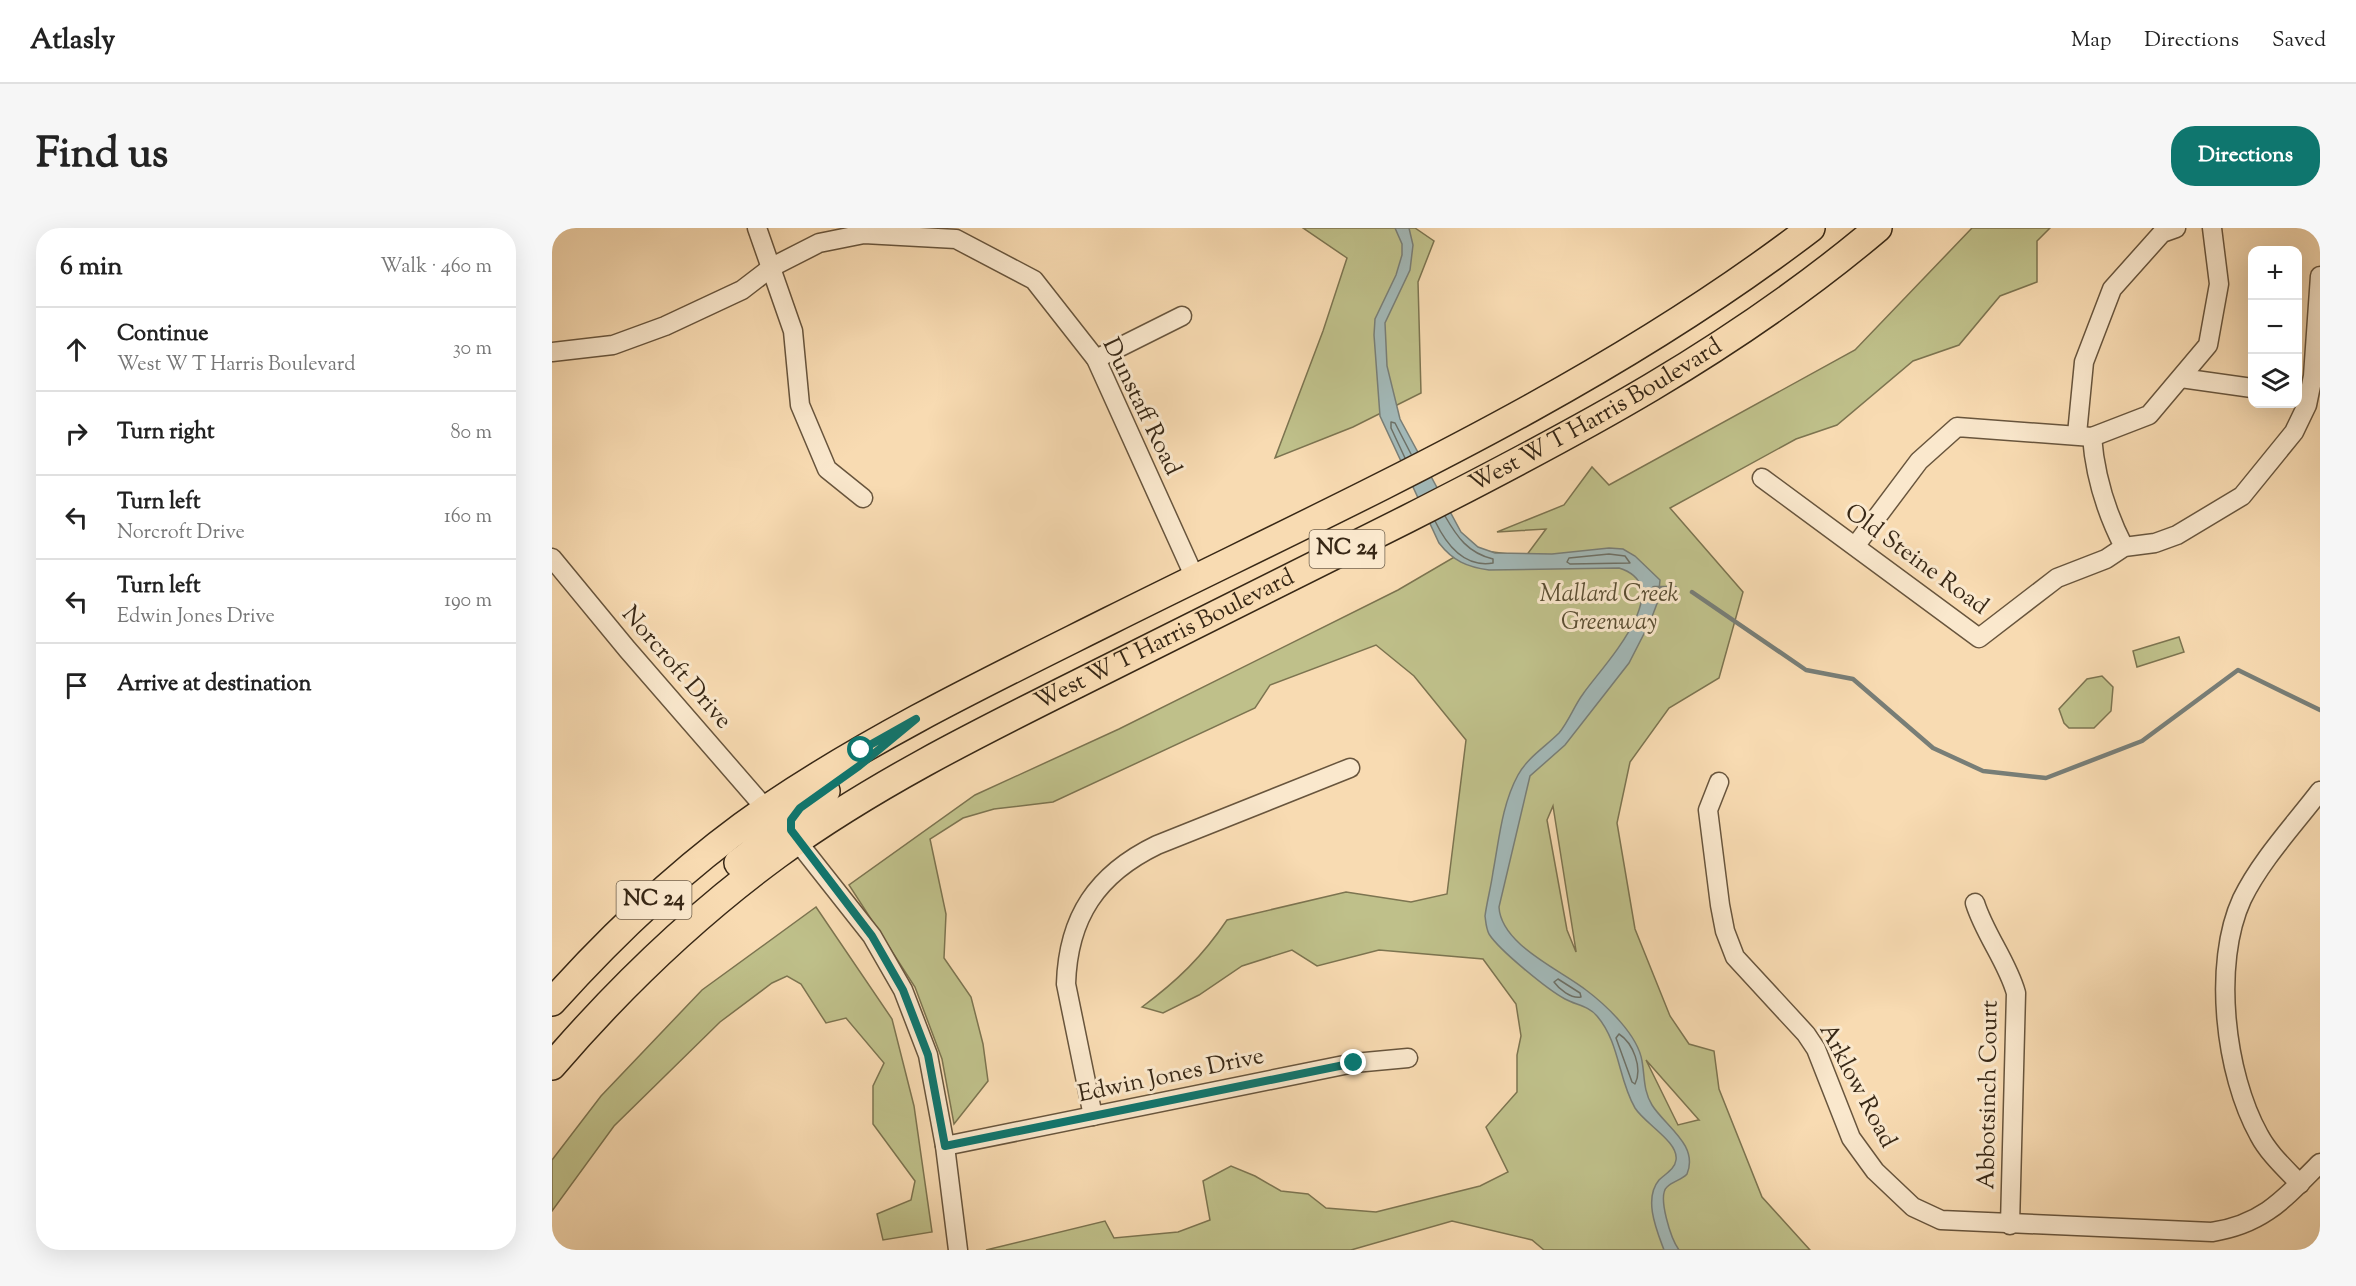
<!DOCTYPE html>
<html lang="en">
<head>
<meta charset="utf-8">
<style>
	:root { --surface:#fff; --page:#f6f6f6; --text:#222; --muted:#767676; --line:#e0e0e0; --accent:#0f766e }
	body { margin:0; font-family:"Sorts Mill Goudy",serif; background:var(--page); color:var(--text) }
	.controls { position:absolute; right:18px; top:18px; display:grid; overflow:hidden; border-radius:12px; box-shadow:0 6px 24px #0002 }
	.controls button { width:54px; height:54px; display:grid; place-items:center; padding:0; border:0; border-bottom:2px solid var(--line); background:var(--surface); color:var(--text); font:30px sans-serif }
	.stop { position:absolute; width:18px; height:18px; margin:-14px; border:4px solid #0f766e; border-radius:50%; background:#fff }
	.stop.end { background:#0f766e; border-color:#fff; box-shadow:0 2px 6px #0008 }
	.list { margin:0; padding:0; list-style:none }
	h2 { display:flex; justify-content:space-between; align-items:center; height:78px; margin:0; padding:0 24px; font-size:26px }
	h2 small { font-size:20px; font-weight:400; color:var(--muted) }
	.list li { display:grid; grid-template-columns:39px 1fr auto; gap:18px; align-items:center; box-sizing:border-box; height:84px; padding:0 24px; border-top:2px solid var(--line) }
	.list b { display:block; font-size:22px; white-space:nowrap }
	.list p { margin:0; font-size:20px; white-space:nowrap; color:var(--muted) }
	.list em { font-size:20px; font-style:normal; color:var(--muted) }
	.icon { flex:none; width:33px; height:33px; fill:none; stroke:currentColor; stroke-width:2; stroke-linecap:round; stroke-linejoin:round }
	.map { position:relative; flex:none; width:1768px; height:1022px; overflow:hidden; border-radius:24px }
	header { display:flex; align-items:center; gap:36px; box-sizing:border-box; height:84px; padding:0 30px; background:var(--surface); border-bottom:2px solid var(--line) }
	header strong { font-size:28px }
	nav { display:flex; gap:33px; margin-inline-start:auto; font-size:21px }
	.intro { display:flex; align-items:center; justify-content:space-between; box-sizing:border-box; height:144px; padding:0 36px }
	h1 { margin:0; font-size:42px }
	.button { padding:15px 27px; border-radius:24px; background:var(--accent); color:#fff; font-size:21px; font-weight:700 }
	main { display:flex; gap:36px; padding:0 36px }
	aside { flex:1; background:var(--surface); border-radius:24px; box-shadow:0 6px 24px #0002 }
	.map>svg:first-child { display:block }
	.green { fill:#bfc08a; stroke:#7c7450; stroke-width:1.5; fill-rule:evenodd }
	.water { fill:#a2b8b7; stroke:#787e77; stroke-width:1.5 }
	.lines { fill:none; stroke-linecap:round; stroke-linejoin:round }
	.shore { stroke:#6d7066; stroke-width:1.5 }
	.stream { stroke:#787e77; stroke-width:4.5 }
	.street-casing { stroke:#68553d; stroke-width:21 }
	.primary-casing { stroke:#382816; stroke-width:30 }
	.street { stroke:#fae8cd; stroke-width:18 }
	.primary { stroke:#f8dbb2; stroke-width:27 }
	.route { stroke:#0f766e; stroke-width:8 }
	.labels { text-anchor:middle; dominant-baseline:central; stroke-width:6; stroke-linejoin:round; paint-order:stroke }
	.shield { fill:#fae8cd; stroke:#72624d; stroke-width:1.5 }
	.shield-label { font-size:22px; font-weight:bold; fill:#382816 }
	.street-label { font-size:24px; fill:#382816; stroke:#fae8cd }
	.park-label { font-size:24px; font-style:italic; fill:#5a4e33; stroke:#fae8cd }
</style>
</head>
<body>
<header>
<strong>Atlasly</strong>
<nav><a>Map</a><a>Directions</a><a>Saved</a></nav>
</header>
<div class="intro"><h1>Find us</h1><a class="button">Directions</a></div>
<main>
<aside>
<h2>6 min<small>Walk · 460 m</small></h2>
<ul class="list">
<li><svg class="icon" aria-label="ahead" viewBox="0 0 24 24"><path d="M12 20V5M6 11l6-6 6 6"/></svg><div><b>Continue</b><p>West W T Harris Boulevard</p></div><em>30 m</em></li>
<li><svg class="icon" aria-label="right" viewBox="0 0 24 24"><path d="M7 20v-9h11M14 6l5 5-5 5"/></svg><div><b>Turn right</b></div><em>80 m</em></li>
<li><svg class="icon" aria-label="left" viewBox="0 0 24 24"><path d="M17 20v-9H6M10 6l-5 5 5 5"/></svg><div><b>Turn left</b><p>Norcroft Drive</p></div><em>160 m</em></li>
<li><svg class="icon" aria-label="left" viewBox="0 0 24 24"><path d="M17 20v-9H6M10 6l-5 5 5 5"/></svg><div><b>Turn left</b><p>Edwin Jones Drive</p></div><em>190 m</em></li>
<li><svg class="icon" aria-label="arrive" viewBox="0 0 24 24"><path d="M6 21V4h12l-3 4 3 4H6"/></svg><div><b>Arrive at destination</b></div></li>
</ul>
</aside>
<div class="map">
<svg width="1768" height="1022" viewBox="0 0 1768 1022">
	<rect width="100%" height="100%" fill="#f8dbb2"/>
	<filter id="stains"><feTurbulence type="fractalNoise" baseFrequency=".00333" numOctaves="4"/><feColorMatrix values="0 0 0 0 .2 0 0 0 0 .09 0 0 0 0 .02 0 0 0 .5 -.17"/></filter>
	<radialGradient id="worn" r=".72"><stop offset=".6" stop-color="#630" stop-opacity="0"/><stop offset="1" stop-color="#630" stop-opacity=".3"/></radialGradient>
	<!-- green -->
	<g class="green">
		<polygon points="751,0 863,0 882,13 866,54 869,165 801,199 723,230 771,103 795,30"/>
		<path d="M1420,0H1498L1485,13V54L1448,68L1407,117L1361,133L1285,197L1244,211L1118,280L1191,364L1167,450L1117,480L1078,534L1065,595L1083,701L1118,788L1137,816L1162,823L1167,861L1210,969L1258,1022H992L980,1012L900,993L799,1022H434L553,993L562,1010L626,1004L658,992L651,953L679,938L703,948L729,963L756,966L774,980L824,984L928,958L956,944L934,899L965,864V827L969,808L964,776L931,731L827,722L765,738L740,722L690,738L647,767L611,785L590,779C625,753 650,729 675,692L794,664L859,674L895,666L914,512L862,448L824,417L718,457L703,480L501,574L442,581L411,590L378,611L394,686L392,730L419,769L431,816L436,853L402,896L390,831L363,759L297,657L423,567L567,501L846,362L916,321L974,328L994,301L945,304L1012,277L1040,239L1057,257L1303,122ZM1001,578L1024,723V724L1015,702L995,592ZM1094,832L1147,892H1146L1126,897Z"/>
		<polygon points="1627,409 1632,424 1585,439 1581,423"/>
		<polygon points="1550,448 1561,459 1559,483 1542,500 1517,500 1512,495 1507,481 1535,451"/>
		<polygon points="264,679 340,791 362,878 380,1004 331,1012 325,986 359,972 363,953 321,896 321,858 332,835 294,790 274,795 249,756 235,748 220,755 168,794 62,898 0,983 0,932 49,868 150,762"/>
	</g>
	<!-- water -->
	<path class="water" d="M843,0H857L861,17L858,42L833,95L835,138L848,191L909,304L926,319L943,325L1000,326L1057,320L1071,321L1083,328L1108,352L1106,373L1098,394L1077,435L1013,517L978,548L947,679C949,717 1009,742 1034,762C1054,777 1086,807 1090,833C1093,849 1091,862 1100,877C1113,898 1147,917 1135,946C1130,952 1121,953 1115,959C1105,968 1119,1011 1127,1022H1112C1105,1003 1091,971 1107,952C1113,946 1123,941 1124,932C1127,914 1093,896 1083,880C1066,851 1068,815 1045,788C1037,778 1024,777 1013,771C996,762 947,722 937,706C934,700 934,695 933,688C935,673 939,659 941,644C947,612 950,576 966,547C976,529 993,519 1007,505C1017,493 1022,478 1031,466C1047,442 1129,359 1067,340L937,342C915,339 901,333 887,315L828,188L822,107L823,91L844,47L850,27V16Z"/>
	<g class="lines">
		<!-- shore -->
		<g class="shore">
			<polyline points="853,230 839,200 839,194 843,195 859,226"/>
			<path d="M883,293C894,316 912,340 941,335V331C916,325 905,309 893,288"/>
			<polygon points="1057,326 1073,328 1078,335 1018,336 1015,334 1017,330"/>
			<path d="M1006,751L1028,765L1029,769C1019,771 1007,761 1002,754Z"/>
			<path d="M1067,806C1081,815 1091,840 1083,856L1080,854L1064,810Z"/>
		</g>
		<!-- stream -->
		<g class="stream">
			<polyline points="1102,360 1123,360"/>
			<polyline points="1140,364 1254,442 1301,451 1381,520 1431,543 1494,550 1590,513 1686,442 1768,482"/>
		</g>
		<defs>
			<g id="street">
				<polyline points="205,0 241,103 248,177 275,241 311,270"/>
				<polyline points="0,124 61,117 113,98 190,62 220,39 267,15 312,6 404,11 482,52 544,131 643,350"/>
				<polyline points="544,131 630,88"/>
				<polyline points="1629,150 1700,160"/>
				<polyline points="1525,206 1532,134 1560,61 1610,5 1624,0"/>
				<path d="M1540,209C1543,248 1554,284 1572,319"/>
				<polyline points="1210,250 1427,410 1505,350 1554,331 1572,319 1603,315 1625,307 1690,268 1742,204 1755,177 1761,148 1768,48"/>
				<polyline points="1304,317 1367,233 1405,199 1540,209 1597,187 1656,117 1667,56 1660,0"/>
				<polyline points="0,330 75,421 214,581"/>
				<path d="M1167,554L1156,582L1168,677L1173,703L1183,729L1254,806L1264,821L1299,910L1323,943L1361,979L1389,992L1660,1004C1712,996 1733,970 1768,935"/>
				<polyline points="245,613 320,708 351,762 376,827 393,918 406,1022"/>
				<path d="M1423,675C1433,707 1455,733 1464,765L1458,997"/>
				<path d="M541,888L514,756C516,689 545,646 605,617L798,540"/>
				<polyline points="393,918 802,835 856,830"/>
				<path d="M1748,956C1734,941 1717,926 1707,907C1673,846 1660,736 1690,671C1709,632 1742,597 1768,563"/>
			</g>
			<g id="primary">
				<path d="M245,613C229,585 253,577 274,563"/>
				<path d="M186,635C207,619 224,608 214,581"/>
				<path d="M0,774C64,703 137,634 216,580C324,507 441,451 557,393C797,273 1045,164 1259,0"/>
				<path id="s1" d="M0,838C67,760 142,688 225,627C328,552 443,497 557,440C656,391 755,341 855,291C1022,206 1182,122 1326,0"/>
			</g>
		</defs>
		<!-- street casing -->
		<use href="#street" class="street-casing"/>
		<!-- primary casing -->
		<use href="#primary" class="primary-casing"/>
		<!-- street -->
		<use href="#street" class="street"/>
		<!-- primary -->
		<use href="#primary" class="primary"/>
	</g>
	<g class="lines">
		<!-- route -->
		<polyline class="route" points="309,522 364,491 307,538 248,580 239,592 239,602 320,708 351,762 376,827 393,918 802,835"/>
	</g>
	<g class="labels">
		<!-- shield labels -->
		<g class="shield">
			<rect x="757.5" y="302" width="75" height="38" rx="4.5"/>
			<rect x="64.5" y="653" width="75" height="38" rx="4.5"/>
		</g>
		<g class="shield-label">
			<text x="795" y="321">NC 24</text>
			<text x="102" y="672">NC 24</text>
		</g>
		<!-- street labels -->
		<g class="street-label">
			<text transform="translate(589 179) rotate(64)">Dunstaff Road</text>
			<text stroke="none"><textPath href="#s1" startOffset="1239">West W T Harris Boulevard</textPath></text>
			<text transform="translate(1364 332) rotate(36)">Old Steine Road</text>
			<text stroke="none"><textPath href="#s1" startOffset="753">West W T Harris Boulevard</textPath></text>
			<text transform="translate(124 440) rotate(49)">Norcroft Drive</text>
			<text transform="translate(619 848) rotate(-12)">Edwin Jones Drive</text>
			<text transform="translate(1305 858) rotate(62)">Arklow Road</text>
			<text transform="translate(1437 867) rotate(-89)">Abbotsinch Court</text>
		</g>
		<!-- park labels -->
		<g class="park-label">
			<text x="1057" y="367">Mallard Creek<tspan x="1057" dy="28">Greenway</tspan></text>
		</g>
	</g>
	<rect width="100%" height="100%" filter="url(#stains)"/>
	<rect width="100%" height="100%" fill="url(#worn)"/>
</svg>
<div class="controls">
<button>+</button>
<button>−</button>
<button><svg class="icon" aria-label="layers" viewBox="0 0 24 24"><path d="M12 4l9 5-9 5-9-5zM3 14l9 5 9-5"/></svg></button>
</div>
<div class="stop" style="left:309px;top:522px"></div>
<div class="stop end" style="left:802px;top:835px"></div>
</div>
</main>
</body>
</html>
